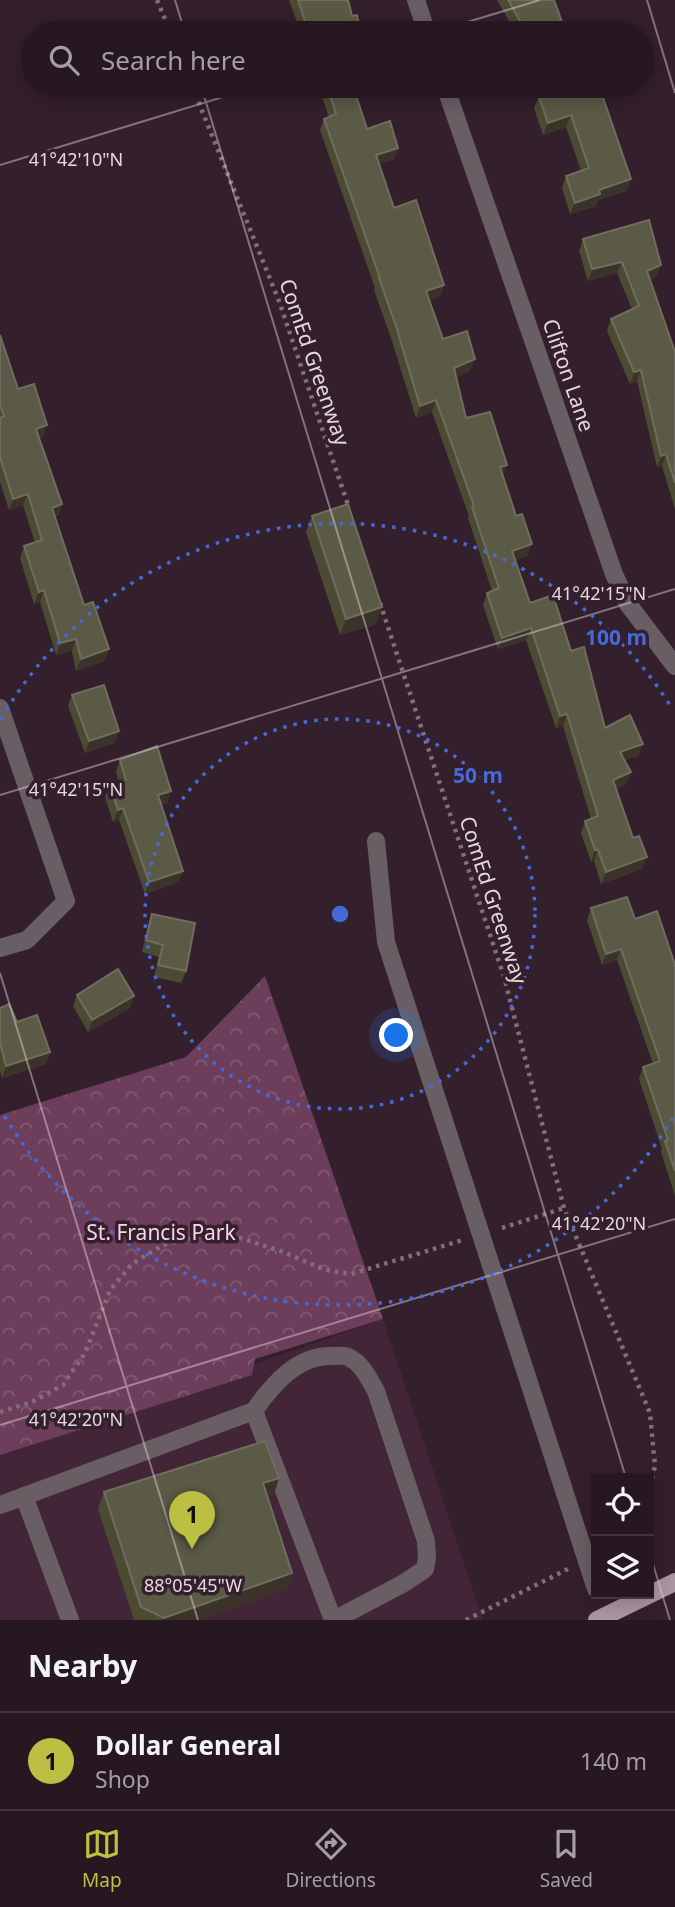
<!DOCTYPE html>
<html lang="en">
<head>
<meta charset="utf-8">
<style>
	:root { --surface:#271721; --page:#2f202a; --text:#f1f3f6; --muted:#a49fa5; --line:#43363f; --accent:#bdbf43 }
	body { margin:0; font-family:"Noto Sans",sans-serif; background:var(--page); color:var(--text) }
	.controls { position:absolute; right:21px; bottom:21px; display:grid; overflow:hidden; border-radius:0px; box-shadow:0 4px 18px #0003 }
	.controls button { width:63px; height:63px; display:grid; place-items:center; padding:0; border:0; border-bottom:2px solid var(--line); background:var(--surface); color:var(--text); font:35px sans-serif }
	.you { position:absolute; left:397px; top:1036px; width:24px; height:24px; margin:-18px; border:5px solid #fff; border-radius:50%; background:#1a73e8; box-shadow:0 0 0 10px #1a73e833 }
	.badge { display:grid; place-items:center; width:46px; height:46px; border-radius:50%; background:var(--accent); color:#111; font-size:23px; font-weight:700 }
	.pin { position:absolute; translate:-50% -58px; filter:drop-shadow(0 2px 4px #0008) }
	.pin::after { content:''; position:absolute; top:37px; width:24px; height:21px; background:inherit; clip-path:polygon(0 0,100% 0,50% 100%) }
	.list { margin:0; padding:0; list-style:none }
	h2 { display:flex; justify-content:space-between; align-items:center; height:91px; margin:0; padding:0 28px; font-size:30px }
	h2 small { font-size:23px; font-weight:400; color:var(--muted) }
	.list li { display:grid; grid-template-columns:46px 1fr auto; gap:21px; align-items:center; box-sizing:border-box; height:98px; padding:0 28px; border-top:2px solid var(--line) }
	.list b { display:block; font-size:26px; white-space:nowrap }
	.list p { margin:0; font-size:23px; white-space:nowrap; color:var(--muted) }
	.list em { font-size:23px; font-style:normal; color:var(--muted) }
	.icon { flex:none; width:38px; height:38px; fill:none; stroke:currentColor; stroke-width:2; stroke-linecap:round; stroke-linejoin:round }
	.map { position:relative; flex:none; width:675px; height:1620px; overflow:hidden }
	.search { position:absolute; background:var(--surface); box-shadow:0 4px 18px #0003; left:21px; right:21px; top:21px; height:77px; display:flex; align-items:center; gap:18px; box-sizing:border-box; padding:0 24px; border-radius:38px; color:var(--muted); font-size:26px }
	.sheet { height:189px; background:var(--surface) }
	nav { display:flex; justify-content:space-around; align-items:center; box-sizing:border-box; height:98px; border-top:2px solid var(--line); background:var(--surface); font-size:19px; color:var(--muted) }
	nav a { display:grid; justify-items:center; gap:4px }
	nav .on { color:var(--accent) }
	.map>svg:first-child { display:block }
	.built { fill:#422637 }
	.park { fill:url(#park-crowns) }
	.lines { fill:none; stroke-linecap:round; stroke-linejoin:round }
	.path { stroke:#806e79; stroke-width:4.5; stroke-dasharray:3.5 5; stroke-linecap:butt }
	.minor { stroke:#695e64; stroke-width:18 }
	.major { stroke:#ac94a2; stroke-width:18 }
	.wall { fill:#4b4b34 }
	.shaded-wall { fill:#3b3329 }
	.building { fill:#5b5a46; stroke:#716d5e; stroke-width:2 }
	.ticks { fill:none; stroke:#e6d7df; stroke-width:2; stroke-opacity:0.45 }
	.ring { fill:none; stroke:#4569d9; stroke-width:3.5; stroke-dasharray:3.5 7 }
	.labels { text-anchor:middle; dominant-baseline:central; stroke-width:7; stroke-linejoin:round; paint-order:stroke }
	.street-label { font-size:21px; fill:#e6d7df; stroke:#341f2c }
	.park-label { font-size:21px; fill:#f7d4e8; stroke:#341f2c }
	.ticks-label { font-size:18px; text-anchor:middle; fill:#e6d7df; stroke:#341f2c; stroke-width:7; stroke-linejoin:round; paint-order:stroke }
	.centre { fill:#4569d9; stroke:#341f2c; stroke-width:3.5 }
	.ring-label { font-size:21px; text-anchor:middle; font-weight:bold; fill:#4569d9; stroke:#341f2c; stroke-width:7; stroke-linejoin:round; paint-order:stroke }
</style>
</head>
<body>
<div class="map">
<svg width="675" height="1620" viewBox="0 0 675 1620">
	<defs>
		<pattern id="park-crowns" width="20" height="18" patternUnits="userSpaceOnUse" patternTransform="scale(1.75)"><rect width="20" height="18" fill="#6d3e5b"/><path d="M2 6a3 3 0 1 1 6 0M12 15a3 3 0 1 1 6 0" fill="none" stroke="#825972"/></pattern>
	</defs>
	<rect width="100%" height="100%" fill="#341f2c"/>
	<!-- built -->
	<polygon class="built" points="383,1319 483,1620 0,1620 0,1453"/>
	<!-- park -->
	<polygon class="park" points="265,976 383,1319 255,1359 252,1375 0,1455 0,1115 186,1057"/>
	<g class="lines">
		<!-- path -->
		<g class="path">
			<polyline points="157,0 171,33"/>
			<polyline points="192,86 279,301 349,508"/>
			<polyline points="380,603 504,977 564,1208 650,1413 655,1466 649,1491"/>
			<polyline points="502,1228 564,1208"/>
			<polyline points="0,1412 32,1402 63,1385 85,1353 110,1290 132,1264 163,1245 197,1237 234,1236 278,1250 326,1270 351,1274 463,1240"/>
			<polyline points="466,1620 568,1569"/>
		</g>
		<!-- minor -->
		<g class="minor">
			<polyline points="416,0 427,33"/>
			<polyline points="445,86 614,574 628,604 675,666"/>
			<polyline points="0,708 66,901 27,940 0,948"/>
			<polyline points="376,841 386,942 596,1589"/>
			<path d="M254,1411C272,1385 297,1355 332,1356C337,1356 344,1355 348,1357C362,1363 369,1379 376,1391L426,1541L427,1558L425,1569L404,1583L334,1620"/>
			<polyline points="24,1496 70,1620"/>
			<polyline points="0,1505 254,1411 333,1620"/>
		</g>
		<!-- major -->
		<polyline class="major" points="597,1620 675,1582"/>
	</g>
	<!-- wall -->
	<g class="wall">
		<polygon points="289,0 348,0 352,16 361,33 301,33"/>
		<polygon points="497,0 554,0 566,33 516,33"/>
		<polygon points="318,86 367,86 354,90 367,129 398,148 394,159 379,164 394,208 444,285 440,296 429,300 443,339 470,371 456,377 466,418 507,465 503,476 528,556 515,560 530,603 571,651 605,728 643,744 638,756 624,760 631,772 626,784 616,789 633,838 647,857 642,869 601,884 594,861 591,862 581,833 585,821 591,819 563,726 556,728 526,640 498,649 483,605 487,593 492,591 468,518 469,516 432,412 416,418 391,338 374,290 375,288 320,130 324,119 329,117"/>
		<polygon points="551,86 599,86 631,179 626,191 598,200 596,206 570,214 562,188 566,176 581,171 566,127 543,135 534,108 539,97 553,92"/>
		<polygon points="583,239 657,276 650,280 675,352 675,509 662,466 657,467 637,381 630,384 607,331 611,319 632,309 617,273 588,281 579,251"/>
		<polygon points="0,335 18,389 43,437 39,438 62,504 58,516 55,517 84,605 109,649 104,661 76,671 72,651 56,655 40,602 34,604 20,558 24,546 35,543 23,505 9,510 0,482"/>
		<polygon points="312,516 376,624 340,635 306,532"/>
		<polygon points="72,695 119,731 114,743 85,753 68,706"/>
		<polygon points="120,760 171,791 167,803 161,805 179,882 145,894 119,820 113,822 105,797 110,786 119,782 116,772"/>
		<polygon points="591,908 635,919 675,965 675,1196 661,1152 662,1149 639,1079 643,1067 653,1064 617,960 602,965 587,920"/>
		<polygon points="152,914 186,971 181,983 154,977 159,957 142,952 148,925"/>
		<polygon points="77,995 134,996 130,1008 88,1032 73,1006"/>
		<polygon points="0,1008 17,1022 50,1052 46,1064 2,1078 0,1071"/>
		<polygon points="104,1492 274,1495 267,1497 292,1573 286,1589 198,1620 134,1620 98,1509"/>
	</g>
	<!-- shaded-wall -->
	<g class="shaded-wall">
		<polygon points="349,86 367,86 347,92"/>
		<polygon points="571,115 566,127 543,135 548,123"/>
		<polygon points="398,148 394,159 371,167 376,155"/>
		<polygon points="631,179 626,191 598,200 596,206 570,214 575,203 599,190"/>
		<polygon points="622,262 617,273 588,281 592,269"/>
		<polygon points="661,265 657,276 642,283 647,271"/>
		<polygon points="444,285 440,296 422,302 426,291"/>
		<polygon points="475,359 470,371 450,380 454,368"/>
		<polygon points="641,370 637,381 630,384 634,372"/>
		<polygon points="436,400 432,412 416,418 420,406"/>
		<polygon points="47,425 43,437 32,441 36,429"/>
		<polygon points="666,454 662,466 657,467 661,456"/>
		<polygon points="507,465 503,476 500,467"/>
		<polygon points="28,494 23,505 9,510 13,499"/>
		<polygon points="62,504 58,516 48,520 52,508"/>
		<polygon points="532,544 528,556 508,562 512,551"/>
		<polygon points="44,590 40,602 34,604 39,592"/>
		<polygon points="382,607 376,624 340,635 346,619"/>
		<polygon points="531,628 526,640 498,649 502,638"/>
		<polygon points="76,639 72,651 56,655 60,643"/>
		<polygon points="109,649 104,661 76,671 81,659"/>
		<polygon points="567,714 563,726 556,728 560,716"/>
		<polygon points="119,731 114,743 85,753 89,741"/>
		<polygon points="643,744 638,756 615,764 620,752"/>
		<polygon points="631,772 626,784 609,792 613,780"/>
		<polygon points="171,791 167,803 154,807 158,795"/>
		<polygon points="123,808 119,820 113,822 118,810"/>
		<polygon points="595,850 598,850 594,861 591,862"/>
		<polygon points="647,857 642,869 601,884 606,872"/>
		<polygon points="183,871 179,882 145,894 149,882"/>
		<polygon points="621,949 617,960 602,965 606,954"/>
		<polygon points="134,996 130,1008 88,1032 92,1020"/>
		<polygon points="50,1052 46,1064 2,1078 6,1066"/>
		<polygon points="279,1478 274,1495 257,1500 263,1483"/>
		<polygon points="292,1573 286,1589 198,1620 163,1620 164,1618"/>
	</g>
	<!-- building -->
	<g class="building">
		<polygon points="298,0 348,0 352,16 357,15 361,33 309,33"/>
		<polygon points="508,0 554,0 566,33 527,33"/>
		<polygon points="327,86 353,86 367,129 390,121 398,148 376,155 394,208 416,200 444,285 426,291 443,339 467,331 475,359 454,368 466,418 490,412 507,465 500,467 516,516 522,514 532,544 512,551 530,603 553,595 571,651 584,647 605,728 630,715 643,744 620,752 631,772 613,780 633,838 639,836 647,857 606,872 598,850 595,850 585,821 598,816 567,714 560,716 531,628 502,638 487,593 499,588 472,507 474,506 436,400 420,406 396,326 379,278 380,278 324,119 336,114"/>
		<polygon points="559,86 599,86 631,179 599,190 600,194 575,203 566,176 589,168 571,115 548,123 539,97 560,89"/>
		<polygon points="649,220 661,265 647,271 675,352 675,483 666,454 661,456 641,370 634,372 611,319 639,306 622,262 592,269 583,239"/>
		<polygon points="0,335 18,389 34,384 47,425 36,429 62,504 52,508 84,605 93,602 109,649 81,659 76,639 60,643 44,590 39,592 24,546 42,540 28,494 13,499 0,457 0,418 4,416 0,405"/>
		<polygon points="348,504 382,607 346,619 312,516"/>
		<polygon points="104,685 119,731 89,741 72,695"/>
		<polygon points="157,746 171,791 158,795 183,871 149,882 123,808 118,810 110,786 126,780 120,760"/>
		<polygon points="627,897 635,919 657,911 675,965 675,1171 665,1141 668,1140 643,1067 660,1061 621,949 606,954 591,908"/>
		<polygon points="152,914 195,923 186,971 158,965 163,945 146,940"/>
		<polygon points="118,969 134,996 92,1020 77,995"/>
		<polygon points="9,1004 17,1022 37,1015 50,1052 6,1066 0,1043 0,1008"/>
		<polygon points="265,1441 279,1478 263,1483 292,1573 164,1618 141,1607 104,1492"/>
	</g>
	<!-- ticks -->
	<path class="ticks" d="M175,0L185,33M647,0L675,93M431,33L540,0M201,86L626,1478M0,165L259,86M0,795L675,589M0,973L198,1620M0,1425L675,1219M649,1551L670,1620"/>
	<!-- distance rings -->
	<g class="ring">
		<circle cx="340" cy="914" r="195"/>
		<path d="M673 1118A391 391 0 0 1 1 1110M1 719A391 391 0 0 1 673 710"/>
	</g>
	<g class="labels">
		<!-- street labels -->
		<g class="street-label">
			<text transform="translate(315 362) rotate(71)">ComEd Greenway</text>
			<text transform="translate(569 375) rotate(71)">Clifton Lane</text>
			<text transform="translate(494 900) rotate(72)">ComEd Greenway</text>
		</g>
		<!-- park labels -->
		<g class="park-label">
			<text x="161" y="1232">St. Francis Park</text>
		</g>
	</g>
	<g class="ticks-label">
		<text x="76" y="166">41°42'10"N</text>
		<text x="599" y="600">41°42'15"N</text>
		<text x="76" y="796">41°42'15"N</text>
		<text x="599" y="1230">41°42'20"N</text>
		<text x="76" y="1426">41°42'20"N</text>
		<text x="193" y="1592">88°05'45"W</text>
	</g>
	<circle cx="340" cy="914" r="10" class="centre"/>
	<g class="ring-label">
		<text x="616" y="645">100 m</text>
		<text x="478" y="783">50 m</text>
	</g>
</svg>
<div class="controls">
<button><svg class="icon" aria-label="locate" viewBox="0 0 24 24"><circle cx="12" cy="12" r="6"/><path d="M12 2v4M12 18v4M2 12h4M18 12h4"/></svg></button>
<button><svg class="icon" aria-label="layers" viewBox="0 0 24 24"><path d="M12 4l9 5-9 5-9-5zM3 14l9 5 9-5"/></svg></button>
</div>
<div class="you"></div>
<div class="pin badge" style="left:192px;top:1549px">1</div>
<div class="search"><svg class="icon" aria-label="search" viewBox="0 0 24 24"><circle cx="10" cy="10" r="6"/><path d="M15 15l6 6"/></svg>Search here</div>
</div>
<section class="sheet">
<h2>Nearby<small></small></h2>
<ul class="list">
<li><span class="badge">1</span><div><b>Dollar General</b><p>Shop</p></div><em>140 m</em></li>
</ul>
</section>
<nav>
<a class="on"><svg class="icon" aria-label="map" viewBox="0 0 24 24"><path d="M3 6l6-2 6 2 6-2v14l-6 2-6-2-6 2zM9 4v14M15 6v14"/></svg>Map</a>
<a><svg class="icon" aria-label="directions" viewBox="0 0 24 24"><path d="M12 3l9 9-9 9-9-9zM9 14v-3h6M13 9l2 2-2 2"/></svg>Directions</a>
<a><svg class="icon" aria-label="saved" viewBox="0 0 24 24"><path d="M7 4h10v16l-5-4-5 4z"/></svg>Saved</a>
</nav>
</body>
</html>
